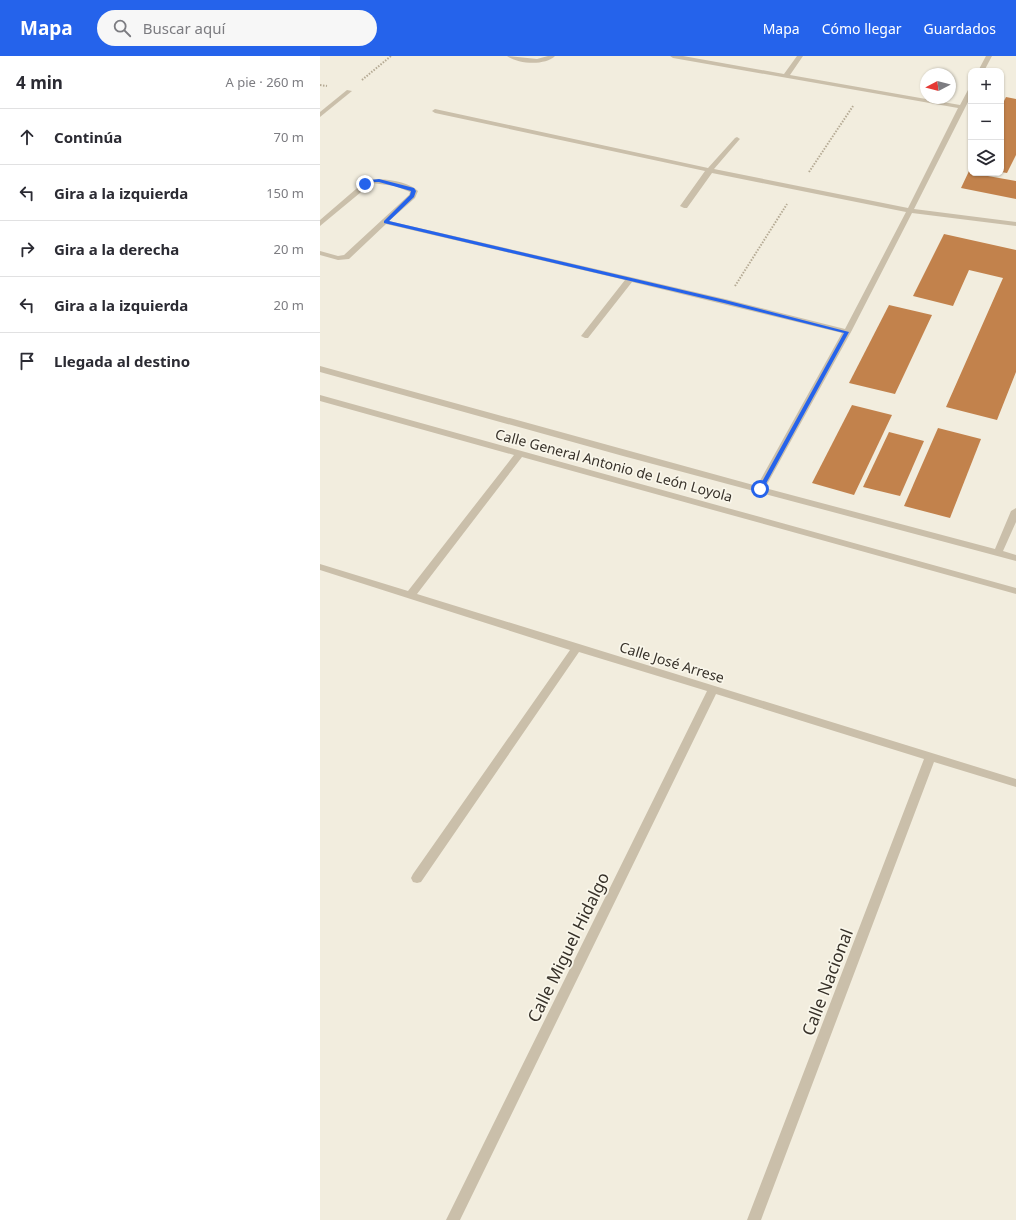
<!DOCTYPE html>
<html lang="es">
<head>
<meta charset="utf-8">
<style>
	:root { --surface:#fff; --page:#f7f7f7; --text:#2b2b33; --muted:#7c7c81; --line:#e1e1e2; --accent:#2563eb }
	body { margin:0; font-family:"Noto Sans",sans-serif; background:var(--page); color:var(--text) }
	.controls { position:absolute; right:12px; top:12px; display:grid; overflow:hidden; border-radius:8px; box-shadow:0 1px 3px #0004 }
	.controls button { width:36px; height:36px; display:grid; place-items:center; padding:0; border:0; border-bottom:1px solid var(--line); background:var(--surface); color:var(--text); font:20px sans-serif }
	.compass { position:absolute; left:600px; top:12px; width:36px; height:36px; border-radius:50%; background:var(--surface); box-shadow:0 1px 3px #0004; rotate:263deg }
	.stop { position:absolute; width:12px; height:12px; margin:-9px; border:3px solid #2563eb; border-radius:50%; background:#fff }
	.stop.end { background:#2563eb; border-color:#fff; box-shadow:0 1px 4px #0008 }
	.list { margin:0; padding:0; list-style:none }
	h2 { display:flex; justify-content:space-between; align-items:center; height:52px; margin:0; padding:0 16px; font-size:17px }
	h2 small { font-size:13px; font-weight:400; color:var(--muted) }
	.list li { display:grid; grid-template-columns:26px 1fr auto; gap:12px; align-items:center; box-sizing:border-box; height:56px; padding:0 16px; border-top:1px solid var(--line) }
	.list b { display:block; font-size:15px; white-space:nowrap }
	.list em { font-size:13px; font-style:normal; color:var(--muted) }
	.icon { flex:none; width:22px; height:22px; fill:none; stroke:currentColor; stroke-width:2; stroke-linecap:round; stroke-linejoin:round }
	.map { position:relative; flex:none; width:696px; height:1164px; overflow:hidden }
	header { display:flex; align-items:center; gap:24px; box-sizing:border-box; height:56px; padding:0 20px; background:var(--accent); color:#fff }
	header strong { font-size:19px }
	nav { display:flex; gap:22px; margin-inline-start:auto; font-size:14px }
	.search { width:280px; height:36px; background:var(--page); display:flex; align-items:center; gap:10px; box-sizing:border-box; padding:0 14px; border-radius:22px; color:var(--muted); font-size:15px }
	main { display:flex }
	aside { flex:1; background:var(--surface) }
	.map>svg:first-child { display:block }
	.building { fill:#c2824c }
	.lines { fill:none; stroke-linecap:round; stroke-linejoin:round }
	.path { stroke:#b5aa94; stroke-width:2; stroke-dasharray:1.5 1.5; stroke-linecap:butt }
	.minor { fill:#cabfaa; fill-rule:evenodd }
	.route { fill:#2563eb }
	.labels { text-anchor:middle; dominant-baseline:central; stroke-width:3.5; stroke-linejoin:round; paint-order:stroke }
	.street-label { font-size:14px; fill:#373129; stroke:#f9f6ea }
	.near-street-label { font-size:17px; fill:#373129; stroke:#f9f6ea }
</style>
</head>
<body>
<header>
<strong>Mapa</strong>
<div class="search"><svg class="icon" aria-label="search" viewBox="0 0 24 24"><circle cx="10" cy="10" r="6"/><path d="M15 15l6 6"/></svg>Buscar aquí</div>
<nav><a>Mapa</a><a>Cómo llegar</a><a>Guardados</a></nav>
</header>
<main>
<aside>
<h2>4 min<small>A pie · 260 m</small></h2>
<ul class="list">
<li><svg class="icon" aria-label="ahead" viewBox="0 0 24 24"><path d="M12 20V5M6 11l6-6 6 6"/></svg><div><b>Continúa</b></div><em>70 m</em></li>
<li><svg class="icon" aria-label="left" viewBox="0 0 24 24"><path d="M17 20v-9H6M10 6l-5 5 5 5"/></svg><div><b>Gira a la izquierda</b></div><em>150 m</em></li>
<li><svg class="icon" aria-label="right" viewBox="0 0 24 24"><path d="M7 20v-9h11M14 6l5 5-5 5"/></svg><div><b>Gira a la derecha</b></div><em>20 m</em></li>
<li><svg class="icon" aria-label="left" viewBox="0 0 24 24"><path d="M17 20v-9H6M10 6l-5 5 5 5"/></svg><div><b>Gira a la izquierda</b></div><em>20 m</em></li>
<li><svg class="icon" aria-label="arrive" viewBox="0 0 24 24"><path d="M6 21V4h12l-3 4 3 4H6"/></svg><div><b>Llegada al destino</b></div></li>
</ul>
</aside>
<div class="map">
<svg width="696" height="1164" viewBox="0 0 696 1164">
	<rect width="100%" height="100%" fill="#f2edde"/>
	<!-- building -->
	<g class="building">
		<polygon points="686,41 696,43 696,99 687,117 681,116 681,51"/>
		<polygon points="649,115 651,117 696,125 696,143 641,132"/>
		<polygon points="624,178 696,194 696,316 677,364 626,351 683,222 649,214 633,250 593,240"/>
		<polygon points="569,249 612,259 575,338 529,327"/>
		<polygon points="532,349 572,359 534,439 492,427"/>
		<polygon points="618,372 661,383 630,462 584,450"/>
		<polygon points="569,376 604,385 580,440 543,431"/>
	</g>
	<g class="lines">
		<!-- path -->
		<g class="path">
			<polyline points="42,24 71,0"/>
			<polyline points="0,29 7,30"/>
			<polyline points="489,116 533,50"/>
			<polyline points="415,230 467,148"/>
		</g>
		<!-- minor -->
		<g class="minor">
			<path d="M187,0L217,3L228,0H235C225,10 198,8 187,0Z"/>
			<path d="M350,0H363L464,18L477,0H483L470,19L640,49L648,34L651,32V40L594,153L696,166V170L592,157L531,276L445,432L675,493L691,455L696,452V466L683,495L696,499V505L303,400L0,316V310L437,430L522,277L312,226L268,282H265L261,280L305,224L66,168L29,203L18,204L0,199V195L18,200L24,199L89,139L90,136L75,130L52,127L0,170V164L43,127C55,119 88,125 98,135L95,142L69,165L405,243L525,273L586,156L392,117L367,152H364L360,150L385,115L115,57L112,55L115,53L388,112L415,82L417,81L420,83L419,84L394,113L588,152L638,52L353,2Z"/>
			<polygon points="666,0 672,0 664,15 658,15"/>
			<polygon points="27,34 32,35 0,61 0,56"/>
			<polygon points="0,339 696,532 696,538 202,401 97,538 696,723 696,731 614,706 441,1164 427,1164 604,703 396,638 140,1164 126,1164 387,635 259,596 101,826 97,827 93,826 91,822 93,818 250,594 0,514 0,508 88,535 194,399 0,345"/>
		</g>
	</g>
	<!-- route -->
	<polygon class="route" points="59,123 94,132 96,135 94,141 69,165 405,244 529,276 443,433 438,434 438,433 524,277 404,247 64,167 64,165 90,139 91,135 59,126 52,126 45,129 43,128 50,124"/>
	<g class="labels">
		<!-- street labels -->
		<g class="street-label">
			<text transform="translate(294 409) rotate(15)">Calle General Antonio de León Loyola</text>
			<text transform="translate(352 606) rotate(17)">Calle José Arrese</text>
		</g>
		<!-- near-street labels -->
		<g class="near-street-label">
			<text transform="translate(248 891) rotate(-64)">Calle Miguel Hidalgo</text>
			<text transform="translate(507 926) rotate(-69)">Calle Nacional</text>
		</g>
	</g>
</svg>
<div class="controls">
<button>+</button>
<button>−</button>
<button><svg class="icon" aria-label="layers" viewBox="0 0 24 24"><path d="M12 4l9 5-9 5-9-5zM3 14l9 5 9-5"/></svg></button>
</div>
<svg class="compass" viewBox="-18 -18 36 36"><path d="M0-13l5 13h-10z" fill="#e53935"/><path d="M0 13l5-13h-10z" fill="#7c7c81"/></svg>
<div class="stop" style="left:440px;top:433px"></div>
<div class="stop end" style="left:45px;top:128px"></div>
</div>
</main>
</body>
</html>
